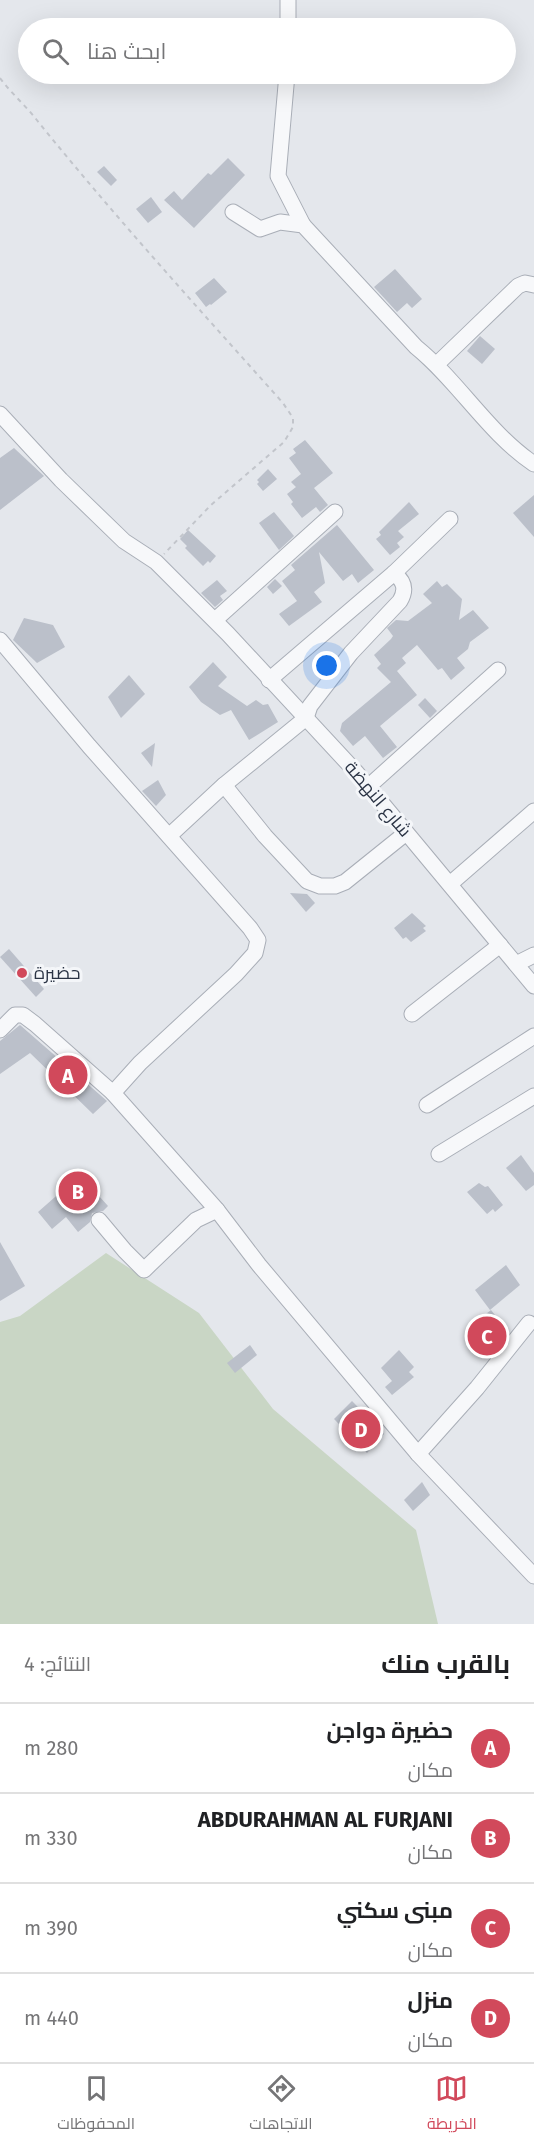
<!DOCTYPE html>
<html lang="ar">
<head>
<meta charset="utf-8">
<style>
	:root { --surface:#fff; --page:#f6f6f6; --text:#202124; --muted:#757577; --line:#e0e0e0; --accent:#d1495b }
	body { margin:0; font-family:"Fira Sans",Cairo,sans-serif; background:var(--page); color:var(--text); direction:rtl }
	.you { position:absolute; left:327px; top:666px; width:21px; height:21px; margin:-15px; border:4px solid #fff; border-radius:50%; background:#1a73e8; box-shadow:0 0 0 9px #1a73e833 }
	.badge { display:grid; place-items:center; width:39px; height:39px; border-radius:50%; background:var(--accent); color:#fff; font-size:20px; font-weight:700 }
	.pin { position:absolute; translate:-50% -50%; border:3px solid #fff; box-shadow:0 2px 6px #0006 }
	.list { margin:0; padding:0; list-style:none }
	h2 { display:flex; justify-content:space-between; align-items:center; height:78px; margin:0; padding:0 24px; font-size:26px }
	h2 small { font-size:20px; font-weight:400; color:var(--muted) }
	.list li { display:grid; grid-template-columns:39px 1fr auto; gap:18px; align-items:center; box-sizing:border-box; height:90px; padding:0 24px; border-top:2px solid var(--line) }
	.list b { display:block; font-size:22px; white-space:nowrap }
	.list p { margin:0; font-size:20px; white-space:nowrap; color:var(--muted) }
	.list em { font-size:20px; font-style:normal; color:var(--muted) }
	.icon { flex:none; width:33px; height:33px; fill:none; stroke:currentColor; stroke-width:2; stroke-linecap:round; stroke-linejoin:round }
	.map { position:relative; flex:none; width:534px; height:1624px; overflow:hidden; direction:ltr }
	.search { position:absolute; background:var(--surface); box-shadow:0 6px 24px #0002; left:18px; right:18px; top:18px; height:66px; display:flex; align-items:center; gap:15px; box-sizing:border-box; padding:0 21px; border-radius:33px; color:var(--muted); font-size:22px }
	.sheet { height:438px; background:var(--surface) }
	nav { display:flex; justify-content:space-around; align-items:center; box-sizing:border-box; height:84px; border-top:2px solid var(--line); background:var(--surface); font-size:16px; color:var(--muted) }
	nav a { display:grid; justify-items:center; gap:3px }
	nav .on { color:var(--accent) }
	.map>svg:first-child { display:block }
	.green { fill:#c9d6c5 }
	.building { fill:#bbc0ca }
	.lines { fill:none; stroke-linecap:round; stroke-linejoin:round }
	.minor-casing { stroke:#a9aeb7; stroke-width:17 }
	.path { stroke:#c2c5cb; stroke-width:2; stroke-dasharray:4.5 4.5; stroke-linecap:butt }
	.minor { stroke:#f7f8fa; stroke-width:15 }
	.poi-dot { fill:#d1495b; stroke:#f4f6f9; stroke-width:2 }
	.labels { text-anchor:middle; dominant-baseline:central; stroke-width:6; stroke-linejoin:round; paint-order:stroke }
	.street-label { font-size:18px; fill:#2b3445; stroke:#f4f6f9 }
	.poi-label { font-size:18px; fill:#2b3445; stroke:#f4f6f9; text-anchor:start }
</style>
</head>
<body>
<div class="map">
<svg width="534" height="1624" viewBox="0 0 534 1624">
	<rect width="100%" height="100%" fill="#e4e7ec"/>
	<!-- green -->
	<polygon class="green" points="106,1253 199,1313 273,1409 416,1530 438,1624 0,1624 0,1322 20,1316"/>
	<!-- building -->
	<g class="building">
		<polygon points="228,158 245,175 194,228 164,200 174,191 182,200 208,173 211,175"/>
		<polygon points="104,166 117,180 111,186 97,172"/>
		<polygon points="151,197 162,212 148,223 136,209"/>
		<polygon points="395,269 422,299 412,308 407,303 397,312 374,287"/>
		<polygon points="214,278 227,292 211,305 210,304 206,307 195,293"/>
		<polygon points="480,336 495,349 482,364 467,351"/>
		<polygon points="305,440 333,473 314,488 328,505 320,512 316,507 302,518 291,504 293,502 287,494 296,487 291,482 301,474 289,458 296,453 293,449"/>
		<polygon points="14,448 44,476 0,510 0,458"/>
		<polygon points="268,469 277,479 263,491 257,484 259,482 257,480"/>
		<polygon points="534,495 534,537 513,513"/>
		<polygon points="409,502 419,514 398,531 404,537 397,543 400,547 390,555 376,539 381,535 379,532"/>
		<polygon points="274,512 294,536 279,550 259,523"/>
		<polygon points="337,525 374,570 358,583 352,574 343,581 319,552 325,583 314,592 322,602 289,626 279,614 297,601 282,581 295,570 291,565"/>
		<polygon points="188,530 216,556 210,563 208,561 203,566 185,548 187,546 180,539"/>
		<polygon points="275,579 282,586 273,594 267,587"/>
		<polygon points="217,580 227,591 220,596 223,600 215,607 201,593"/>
		<polygon points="437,581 442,587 447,584 462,599 459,620 473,610 489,628 470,642 468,649 457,658 465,668 451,680 442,668 438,670 417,645 402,658 406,663 397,671 417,695 380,726 397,747 383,758 365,736 353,746 340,731 342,723 391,682 377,668 381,664 374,655 391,639 393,636 387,628 396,620 408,621 432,603 423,594"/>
		<polygon points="24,618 53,625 65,647 37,663 13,640"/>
		<polygon points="213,662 227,677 218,686 247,706 256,700 263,705 268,704 278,722 249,740 231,710 220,715 201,702 189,687"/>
		<polygon points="129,675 145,694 121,718 108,697"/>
		<polygon points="425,698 437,711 430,718 418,705"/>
		<polygon points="155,743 152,767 141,753"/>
		<polygon points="158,780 166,795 156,806 142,791"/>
		<polygon points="290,893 307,894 315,903 306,912"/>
		<polygon points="412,913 426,926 423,928 426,931 411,942 406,937 403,939 394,928"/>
		<polygon points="9,949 44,989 36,997 0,957"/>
		<polygon points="20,1025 107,1101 93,1114 30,1053 0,1074 0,1041"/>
		<polygon points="521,1155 534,1173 534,1185 526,1191 506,1168"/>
		<polygon points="80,1175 108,1206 103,1211 92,1213 90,1222 78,1232 66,1217 52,1229 38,1212"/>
		<polygon points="479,1183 485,1187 488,1186 503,1205 495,1212 493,1209 487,1214 467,1192"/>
		<polygon points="0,1242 25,1286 0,1301"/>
		<polygon points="506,1265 520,1285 490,1310 475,1290"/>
		<polygon points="491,1310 508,1332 502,1337 504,1339 489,1357 467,1329"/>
		<polygon points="250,1345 257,1355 235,1373 227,1363"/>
		<polygon points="399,1350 414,1367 409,1372 414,1377 392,1395 385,1387 392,1381 381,1368"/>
		<polygon points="352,1401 384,1434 367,1453 334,1419"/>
		<polygon points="422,1482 430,1495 413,1511 404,1500"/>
	</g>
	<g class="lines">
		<defs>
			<g id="minor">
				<polyline points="288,28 288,0"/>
				<polyline points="287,74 278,176 303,225"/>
				<path d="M233,212L260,229L280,222L303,225L416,347C459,382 488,433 534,464"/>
				<polyline points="437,364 518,286 525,283 534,285"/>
				<polyline points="0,414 61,480 124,541 156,562 228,634 356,772 534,986"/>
				<polyline points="394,573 450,519"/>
				<polyline points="215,620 335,512"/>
				<polyline points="0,640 89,746 250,928 258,940 255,953 236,974 140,1063 113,1093 217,1210 259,1265 418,1454 534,1576"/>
				<polyline points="224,785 265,836 307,881 320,886 335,886 345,882 406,833"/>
				<polyline points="368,787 498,670"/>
				<path d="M169,836L224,785L306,718L310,706L351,653L400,601C407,589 404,581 394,573L269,680"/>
				<polyline points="450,884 534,811"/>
				<polyline points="516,964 534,955"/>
				<polyline points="412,1014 500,945"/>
				<polyline points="0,1030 15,1015 23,1015 35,1024 113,1093"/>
				<polyline points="427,1105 534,1036"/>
				<polyline points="439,1154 534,1096"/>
				<polyline points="99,1220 125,1251 144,1270 196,1220 217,1210"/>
				<polyline points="418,1454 477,1388 529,1323"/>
			</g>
		</defs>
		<!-- minor casing -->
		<use href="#minor" class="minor-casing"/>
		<!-- path -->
		<path class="path" d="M0,78C11,93 25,105 36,119C115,217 199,309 283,403L293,418V427L284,442L211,505L164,554"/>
		<!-- minor -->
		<use href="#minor" class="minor"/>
	</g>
	<!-- markers -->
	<circle class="poi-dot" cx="22" cy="973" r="6"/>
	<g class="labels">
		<!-- street labels -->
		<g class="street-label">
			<text transform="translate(378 799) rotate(50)">شارع النهضة</text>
		</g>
		<!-- poi labels -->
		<g class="poi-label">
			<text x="34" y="973">حضيرة</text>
		</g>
	</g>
</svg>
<div class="you"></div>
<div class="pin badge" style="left:68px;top:1075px">A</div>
<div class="pin badge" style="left:78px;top:1191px">B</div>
<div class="pin badge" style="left:487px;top:1336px">C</div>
<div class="pin badge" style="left:361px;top:1429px">D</div>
<div class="search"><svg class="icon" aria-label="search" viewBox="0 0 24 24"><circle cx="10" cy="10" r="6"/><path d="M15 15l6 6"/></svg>ابحث هنا</div>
</div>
<section class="sheet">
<h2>بالقرب منك<small>النتائج: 4</small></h2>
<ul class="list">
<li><span class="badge">A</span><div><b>حضيرة دواجن</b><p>مكان</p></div><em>280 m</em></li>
<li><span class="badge">B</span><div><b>ABDURAHMAN AL FURJANI</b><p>مكان</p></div><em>330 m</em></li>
<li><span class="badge">C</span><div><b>مبنى سكني</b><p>مكان</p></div><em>390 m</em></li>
<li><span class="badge">D</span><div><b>منزل</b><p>مكان</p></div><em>440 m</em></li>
</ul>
</section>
<nav>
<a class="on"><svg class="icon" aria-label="map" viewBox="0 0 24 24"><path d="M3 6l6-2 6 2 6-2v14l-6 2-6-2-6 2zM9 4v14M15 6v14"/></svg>الخريطة</a>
<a><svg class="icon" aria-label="directions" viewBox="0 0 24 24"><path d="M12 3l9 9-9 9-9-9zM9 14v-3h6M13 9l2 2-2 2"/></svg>الاتجاهات</a>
<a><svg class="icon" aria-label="saved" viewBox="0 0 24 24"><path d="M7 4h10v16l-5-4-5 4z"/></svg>المحفوظات</a>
</nav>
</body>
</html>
